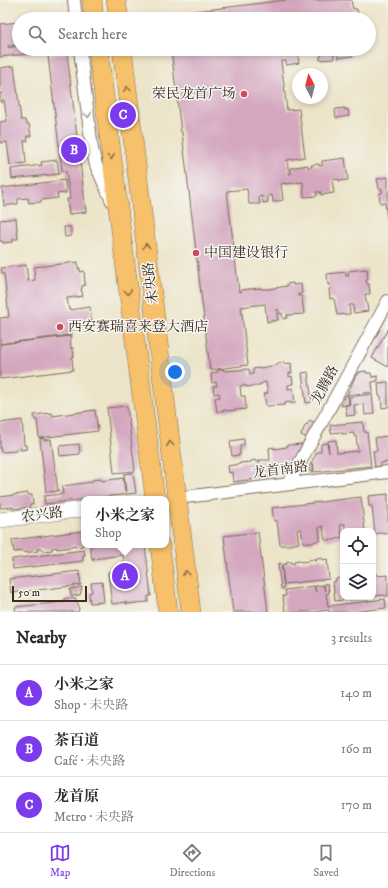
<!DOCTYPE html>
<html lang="en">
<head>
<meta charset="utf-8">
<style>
	:root { --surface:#fff; --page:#f7f7f7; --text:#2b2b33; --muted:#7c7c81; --line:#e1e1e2; --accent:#7c3aed }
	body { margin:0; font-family:"IM FELL DW Pica","Noto Serif SC",serif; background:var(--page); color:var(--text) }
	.controls { position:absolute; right:12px; bottom:12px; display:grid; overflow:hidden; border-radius:8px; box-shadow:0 2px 6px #0003 }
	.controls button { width:36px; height:36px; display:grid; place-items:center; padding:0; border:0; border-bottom:1px solid var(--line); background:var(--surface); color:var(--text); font:20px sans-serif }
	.compass { position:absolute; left:292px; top:68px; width:36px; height:36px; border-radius:50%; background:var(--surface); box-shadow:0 2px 6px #0003; rotate:353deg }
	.scale { position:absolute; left:12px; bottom:10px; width:75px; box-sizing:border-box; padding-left:4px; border:2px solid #3b2a1e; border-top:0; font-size:11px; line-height:14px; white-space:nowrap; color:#3b2a1e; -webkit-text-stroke:3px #f6f6f2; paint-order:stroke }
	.you { position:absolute; left:175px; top:372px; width:14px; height:14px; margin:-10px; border:3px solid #fff; border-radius:50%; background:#1a73e8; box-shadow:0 0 0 6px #1a73e833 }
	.badge { display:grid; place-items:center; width:26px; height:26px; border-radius:50%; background:var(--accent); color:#fff; font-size:13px; font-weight:700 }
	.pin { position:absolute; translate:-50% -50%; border:2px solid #fff; box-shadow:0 1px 4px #0006 }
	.popup { position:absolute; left:81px; top:496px; width:88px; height:52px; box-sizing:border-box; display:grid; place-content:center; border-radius:8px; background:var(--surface); filter:drop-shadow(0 1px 3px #0005); font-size:13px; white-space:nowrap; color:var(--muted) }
	.popup b { font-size:15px; color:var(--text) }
	.popup::after { content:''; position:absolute; left:50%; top:100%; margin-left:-8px; border:8px solid transparent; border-top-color:var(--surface) }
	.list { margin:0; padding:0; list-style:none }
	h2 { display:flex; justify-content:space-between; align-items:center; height:52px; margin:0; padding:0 16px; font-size:17px }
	h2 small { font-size:13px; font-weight:400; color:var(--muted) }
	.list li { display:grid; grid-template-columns:26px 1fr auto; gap:12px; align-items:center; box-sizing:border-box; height:56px; padding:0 16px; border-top:1px solid var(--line) }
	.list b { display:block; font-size:15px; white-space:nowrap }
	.list p { margin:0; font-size:13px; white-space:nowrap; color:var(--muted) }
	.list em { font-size:13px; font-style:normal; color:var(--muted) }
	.icon { flex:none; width:22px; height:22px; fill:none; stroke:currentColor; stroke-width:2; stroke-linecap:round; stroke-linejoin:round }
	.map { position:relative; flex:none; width:388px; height:612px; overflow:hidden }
	.search { position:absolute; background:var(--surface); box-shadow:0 2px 6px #0003; left:12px; right:12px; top:12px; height:44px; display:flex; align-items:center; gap:10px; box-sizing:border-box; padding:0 14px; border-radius:22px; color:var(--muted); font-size:15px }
	.sheet { height:220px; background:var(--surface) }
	nav { display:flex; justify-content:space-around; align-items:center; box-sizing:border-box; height:56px; border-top:1px solid var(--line); background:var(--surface); font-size:11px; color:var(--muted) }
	nav a { display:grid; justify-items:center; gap:2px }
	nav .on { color:var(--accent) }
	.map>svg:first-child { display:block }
	.building { fill:#d4a7bf }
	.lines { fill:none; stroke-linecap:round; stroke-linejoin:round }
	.minor-casing { stroke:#796b5a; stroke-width:14 }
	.tertiary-casing { stroke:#796b5a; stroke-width:16 }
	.primary-casing { stroke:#796b5a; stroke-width:20 }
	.minor { stroke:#fff; stroke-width:12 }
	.tertiary { stroke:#fff; stroke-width:15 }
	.primary { stroke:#f7c06b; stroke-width:19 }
	.oneway { stroke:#906e41 }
	.oneway2 { stroke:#a79f9a }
	.poi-dot { fill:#d1495b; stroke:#f6f6f2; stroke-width:1.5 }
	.labels { text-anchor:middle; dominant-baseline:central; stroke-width:3; stroke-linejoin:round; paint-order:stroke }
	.poi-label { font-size:14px; fill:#3b2a1e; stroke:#f6f6f2; text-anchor:start }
	.street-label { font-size:14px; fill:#3b2a1e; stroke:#f6f6f2 }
</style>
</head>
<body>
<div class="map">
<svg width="388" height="612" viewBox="0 0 388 612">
	<rect width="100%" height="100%" fill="#f6f6f2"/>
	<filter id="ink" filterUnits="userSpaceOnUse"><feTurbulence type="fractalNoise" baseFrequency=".025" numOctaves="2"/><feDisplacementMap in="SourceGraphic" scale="8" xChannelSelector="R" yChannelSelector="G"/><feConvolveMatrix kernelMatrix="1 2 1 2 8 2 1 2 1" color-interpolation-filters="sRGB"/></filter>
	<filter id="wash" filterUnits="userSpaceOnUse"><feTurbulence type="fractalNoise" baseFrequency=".012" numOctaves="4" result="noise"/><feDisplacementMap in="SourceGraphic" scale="16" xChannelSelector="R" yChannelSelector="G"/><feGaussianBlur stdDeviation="0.9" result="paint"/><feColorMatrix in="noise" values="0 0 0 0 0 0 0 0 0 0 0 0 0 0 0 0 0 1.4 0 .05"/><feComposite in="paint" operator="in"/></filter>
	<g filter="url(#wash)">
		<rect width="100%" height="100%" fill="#ece4c8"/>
		<g id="blocks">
			<!-- building -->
			<g class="building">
				<polygon points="286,0 351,0 353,9 357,9 359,19 173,19 173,14"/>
				<polygon points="19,22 19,45 8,46 8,48 19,46 19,49 35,49 36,53 0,57 0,24"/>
				<polygon points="171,49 297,49 299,63 286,65 286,61 281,61 287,110 299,109 305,157 287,160 289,174 291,174 290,168 308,165 308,168 312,167 311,165 319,164 319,166 322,166 322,161 345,158 348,180 339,181 339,179 332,180 334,193 321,195 321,192 316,192 317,196 304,197 303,182 285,184 285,183 281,184 283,200 273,202 272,195 268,196 268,202 263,203 262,196 259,197 260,204 249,204 247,189 227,191 239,292 242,291 241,290 261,288 261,289 269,289 287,286 287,284 293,283 293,285 301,284 302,294 298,294 298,296 301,296 302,297 304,314 287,315 287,318 283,319 282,313 279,314 279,310 276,310 278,320 267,322 265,304 241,307 248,365 210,370 182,132 181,132"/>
				<polygon points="321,49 352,49 353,56 338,58 338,54 334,54 334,59 320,60 320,56 322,56"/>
				<polygon points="65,52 67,53 86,212 70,214 71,215 69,215 67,199 70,199 66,171 62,171 48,56 65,54"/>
				<polygon points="14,66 21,120 25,120 26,124 29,124 31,136 27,136 28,141 24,141 26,163 10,165 7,142 0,143 0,122 7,121 4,100 2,100 2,103 0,102 0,93 2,93 0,85 0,68"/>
				<polygon points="345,108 345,110 348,109 349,116 336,118 335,110 336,109"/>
				<polygon points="57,160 59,174 12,179 11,169 42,165 41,162"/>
				<polygon points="388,177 388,218 387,218 385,203 380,203 379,194 382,193 382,189 379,189 377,179"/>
				<polygon points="65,180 66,193 57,194 58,198 41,200 41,202 29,203 28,198 18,199 18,204 4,206 2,188"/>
				<polygon points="16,218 18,239 13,239 13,242 3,243 2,241 0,241 0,220"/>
				<polygon points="64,227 71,227 71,236 65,237"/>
				<polygon points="78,262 78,269 80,268 80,272 84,271 85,285 82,286 82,289 81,289 83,296 67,298 69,310 90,307 92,323 71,325 72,337 70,337 70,335 0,344 0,318 9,317 4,274 2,274 1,268 26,265 28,281 35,280 34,267"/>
				<polygon points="367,269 368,280 366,280 367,284 369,284 370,294 365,294 368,311 354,313 353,305 349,305 350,314 337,315 334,298 330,299 329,289 331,289 330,284 328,285 327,274 346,272 346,276 349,276 348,271"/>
				<polygon points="388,329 388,367 372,358"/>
				<polygon points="70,336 71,349 73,348 74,357 72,357 73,370 0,379 0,344"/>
				<polygon points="284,362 284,364 291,363 292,373 289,373 289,377 292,376 293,384 288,385 288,389 293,388 295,403 290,403 289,402 285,403 285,405 266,406 264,394 268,393 266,382 262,383 262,384 259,384 259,386 253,386 247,387 247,386 244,386 244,385 240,386 241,396 245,396 246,409 226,411 226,410 217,412 215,398 220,397 219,393 214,394 213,386 217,386 216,382 212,383 211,373 218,372 218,370 223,369 224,371 249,369 250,375 253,374 253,369 278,365 278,363"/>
				<polygon points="366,371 366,373 371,373 372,377 378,376 378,381 372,382 373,392 347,395 355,377 357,374 359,374 359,372"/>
				<polygon points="308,372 312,402 306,403 302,373"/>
				<polygon points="388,382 388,407 382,408 381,396 379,396 378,383"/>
				<polygon points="372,394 374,414 365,415 364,404 354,405 355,415 347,416 345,405 350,405 349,397"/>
				<polygon points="346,395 348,395 349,404 341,406"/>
				<polygon points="127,406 135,471 114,473 107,408"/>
				<polygon points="95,410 98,431 39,438 37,420 35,420 34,415 52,413 53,416"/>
				<polygon points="22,420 24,445 26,445 27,449 20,450 20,447 16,448 16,451 1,452 0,447 0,423"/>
				<polygon points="310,420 315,423 308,438 301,435 306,424 307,425"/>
				<polygon points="363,422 364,432 367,432 371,466 314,472 313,463 313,472 310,472 309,467 317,452 321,452 321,444 327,443 329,453 328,441 336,440 337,453 358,451 356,436 354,436 354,433 342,434 342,432 331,433 330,425"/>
				<polygon points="386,436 387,441 388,441 388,462 380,463 380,466 375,467 373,451 377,451 375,438"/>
				<polygon points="43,438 43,440 51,439 58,491 46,492 40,439"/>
				<polygon points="244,439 244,445 240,446 240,455 232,456 230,441"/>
				<polygon points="79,444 80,454 60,456 59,446"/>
				<polygon points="305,444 295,465 270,468 271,477 233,482 232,472 229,473 228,466 240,464 240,463 251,462 251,461 255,460 256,462 260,462 259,460 270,460 269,448 274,447 274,449 287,447 287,445"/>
				<polygon points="133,473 136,493 45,504 44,496 63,494 62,486 92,482 92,480 101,479 101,481 123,478 125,492 126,491 124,474"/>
				<polygon points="28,493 29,495 32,495 33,504 30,505 30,507 13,509 13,507 0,508 0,497"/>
				<polygon points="388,494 388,533 386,534 380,533 375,534 372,506 369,506 368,496"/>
				<polygon points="361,497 365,531 345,531 345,524 340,524 342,537 334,540 325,540 323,526 319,527 320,540 316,541 312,543 303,542 301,529 297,530 299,543 290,545 280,545 277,521 274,521 272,508"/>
				<polygon points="82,531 83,546 75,547 75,545 71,546 71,547 57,549 57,547 52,548 52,550 42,551 42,549 37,549 38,551 24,553 24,551 14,552 12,540"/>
				<polygon points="258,532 268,612 233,612 224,536"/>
				<polygon points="90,545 145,545 151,596 148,596 148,602 126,604 126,602 112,604 108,572 125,570 123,555 93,559 94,560 92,560"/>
				<polygon points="84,550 85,555 83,555 83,561 13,569 12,559"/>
				<polygon points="322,558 322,560 327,559 329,579 284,584 282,565 286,564 286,563 291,562 292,564 294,564 294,562 300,561 301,562 309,561 309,560 314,559 314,561 317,560 317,559"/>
				<polygon points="281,563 284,588 281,589 278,564"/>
				<polygon points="79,571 81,585 11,593 9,579"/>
				<polygon points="373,574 377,574 377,576 388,575 388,596 385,596 384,595 373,596"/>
				<polygon points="340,578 341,581 343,581 343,597 361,597 361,599 335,601 333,582 336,581 336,579"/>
				<polygon points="102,582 104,602 90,603 89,593 92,592 91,583"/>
				<polygon points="324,584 328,584 329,593 326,594 328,606 385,599 386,608 351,612 329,612 329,610 316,612 285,612 283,596 286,596 285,590 314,586 316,592 315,586 323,585 325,591"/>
				<polygon points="82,587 80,595 71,596 70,589"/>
				<polygon points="69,598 76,598 76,603 78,603 79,611 76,612 16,612 15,607 64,602 64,599"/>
			</g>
		</g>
	</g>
	<g filter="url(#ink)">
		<use href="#blocks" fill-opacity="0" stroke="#796b5a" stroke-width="1"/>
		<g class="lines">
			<defs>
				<g id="minor">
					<polyline points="74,0 76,19"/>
					<polyline points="80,49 92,149 96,165 112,201"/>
					<polyline points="288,484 388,301"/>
					<polyline points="177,498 388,472"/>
				</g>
				<polyline id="tertiary" points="0,520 84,509"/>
				<g id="primary">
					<polyline points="92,0 94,19"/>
					<polyline points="116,0 119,19"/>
					<polyline points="98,49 155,499"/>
					<polyline points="122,49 177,498 191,612"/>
					<polyline points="160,545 168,612"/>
				</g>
			</defs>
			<!-- minor casing -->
			<use href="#minor" class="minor-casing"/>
			<!-- tertiary casing -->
			<use href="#tertiary" class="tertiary-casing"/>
			<!-- primary casing -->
			<use href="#primary" class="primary-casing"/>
			<!-- minor -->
			<use href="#minor" class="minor"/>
			<!-- tertiary -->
			<use href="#tertiary" class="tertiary"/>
			<!-- primary -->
			<use href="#primary" class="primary"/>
		</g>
		<!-- one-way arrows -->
		<defs><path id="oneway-chevron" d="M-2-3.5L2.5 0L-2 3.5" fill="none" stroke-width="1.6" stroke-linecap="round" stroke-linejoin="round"/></defs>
		<g class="oneway">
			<use href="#oneway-chevron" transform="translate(127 89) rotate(-97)"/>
			<use href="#oneway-chevron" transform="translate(111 157) rotate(83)"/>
			<use href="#oneway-chevron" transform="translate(146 246) rotate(-97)"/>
			<use href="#oneway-chevron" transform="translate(128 292) rotate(83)"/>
			<use href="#oneway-chevron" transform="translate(170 444) rotate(-97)"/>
			<use href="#oneway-chevron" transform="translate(186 573) rotate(-97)"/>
		</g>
		<use class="oneway2" href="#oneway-chevron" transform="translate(88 115) rotate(83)"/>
	</g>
	<!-- markers -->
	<g class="poi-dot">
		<circle cx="244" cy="94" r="4"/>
		<circle cx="196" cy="253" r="4"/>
		<circle cx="60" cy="327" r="4"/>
	</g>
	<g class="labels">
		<!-- poi labels -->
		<g class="poi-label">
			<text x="236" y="94" text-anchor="end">荣民龙首广场</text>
			<text x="204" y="253">中国建设银行</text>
			<text x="68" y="327">西安赛瑞喜来登大酒店</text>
		</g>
		<!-- street labels -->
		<g class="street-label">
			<text transform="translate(151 283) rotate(-97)">未央路</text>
			<text transform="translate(325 385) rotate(-62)">龙腾路</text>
			<text transform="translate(280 470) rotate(-7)">龙首南路</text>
			<text transform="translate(42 515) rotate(-7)">农兴路</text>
		</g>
	</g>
</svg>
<div class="controls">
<button><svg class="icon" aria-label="locate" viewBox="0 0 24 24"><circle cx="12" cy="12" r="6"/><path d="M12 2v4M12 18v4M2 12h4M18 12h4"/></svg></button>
<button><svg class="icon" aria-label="layers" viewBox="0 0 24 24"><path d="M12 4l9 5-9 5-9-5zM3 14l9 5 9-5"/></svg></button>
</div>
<svg class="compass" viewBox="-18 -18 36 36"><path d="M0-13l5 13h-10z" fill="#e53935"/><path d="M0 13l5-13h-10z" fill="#7c7c81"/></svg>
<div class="scale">50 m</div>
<div class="you"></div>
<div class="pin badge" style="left:125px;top:576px">A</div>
<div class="popup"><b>小米之家</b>Shop</div>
<div class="pin badge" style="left:74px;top:150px">B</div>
<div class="pin badge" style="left:123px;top:115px">C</div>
<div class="search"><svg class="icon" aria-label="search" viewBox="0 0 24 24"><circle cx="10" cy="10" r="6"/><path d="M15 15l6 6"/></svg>Search here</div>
</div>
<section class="sheet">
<h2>Nearby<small>3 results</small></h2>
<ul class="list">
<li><span class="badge">A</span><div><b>小米之家</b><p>Shop · 未央路</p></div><em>140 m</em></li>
<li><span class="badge">B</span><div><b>茶百道</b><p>Café · 未央路</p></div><em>160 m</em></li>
<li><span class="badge">C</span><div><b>龙首原</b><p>Metro · 未央路</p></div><em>170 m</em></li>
</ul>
</section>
<nav>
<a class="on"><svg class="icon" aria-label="map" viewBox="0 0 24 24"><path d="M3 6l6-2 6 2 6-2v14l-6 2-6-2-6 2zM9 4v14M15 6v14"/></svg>Map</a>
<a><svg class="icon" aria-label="directions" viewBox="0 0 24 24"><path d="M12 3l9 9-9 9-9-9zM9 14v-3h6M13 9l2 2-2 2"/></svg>Directions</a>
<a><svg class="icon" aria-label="saved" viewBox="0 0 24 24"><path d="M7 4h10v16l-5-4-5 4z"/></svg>Saved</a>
</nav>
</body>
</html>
